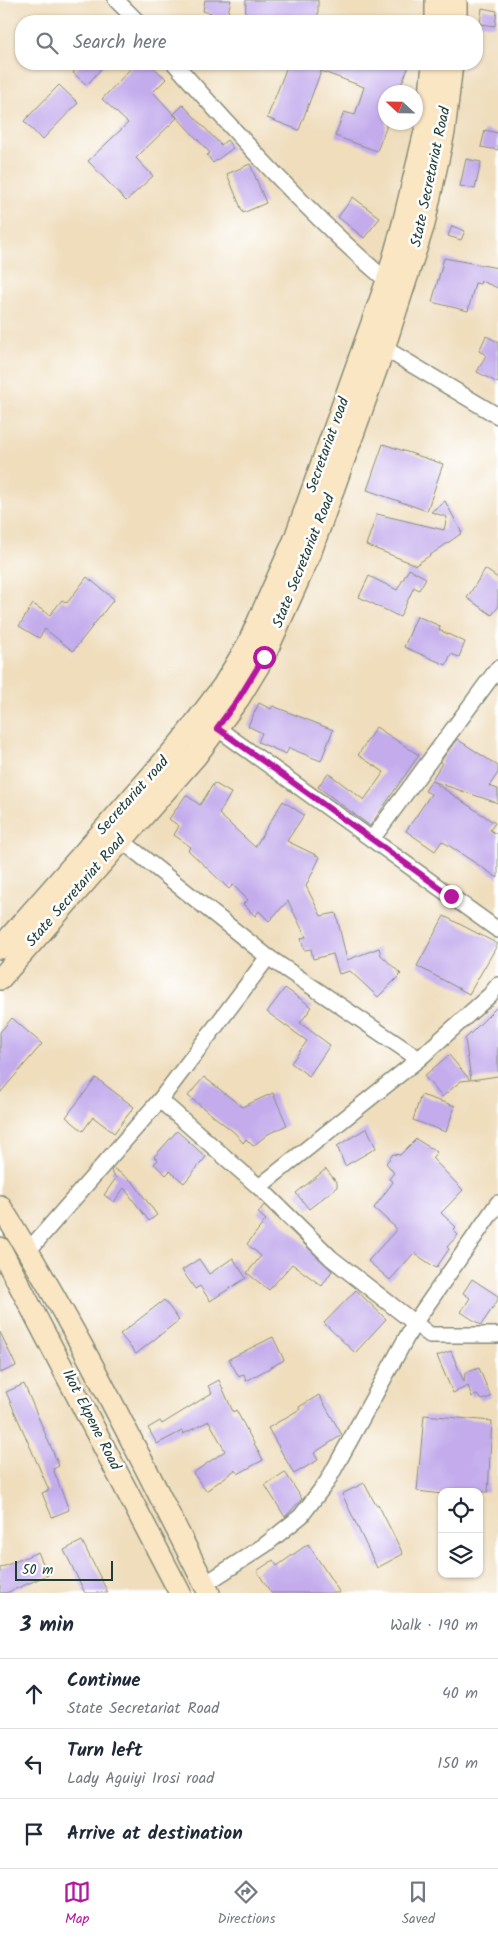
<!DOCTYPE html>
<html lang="en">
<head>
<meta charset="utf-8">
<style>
	:root { --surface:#fff; --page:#f2f2f3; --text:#1f2937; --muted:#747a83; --line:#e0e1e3; --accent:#b5179e }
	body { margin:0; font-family:Kalam,sans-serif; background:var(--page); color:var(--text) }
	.controls { position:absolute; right:15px; bottom:15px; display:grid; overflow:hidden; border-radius:10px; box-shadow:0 1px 4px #0004 }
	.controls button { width:45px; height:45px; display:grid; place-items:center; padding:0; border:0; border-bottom:1px solid var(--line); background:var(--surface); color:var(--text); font:25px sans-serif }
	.compass { position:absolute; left:378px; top:85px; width:45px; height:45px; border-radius:50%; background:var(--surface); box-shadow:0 1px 4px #0004; rotate:292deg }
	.scale { position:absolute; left:15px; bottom:12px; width:98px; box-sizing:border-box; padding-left:5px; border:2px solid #1f3d34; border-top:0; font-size:14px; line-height:18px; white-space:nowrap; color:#1f3d34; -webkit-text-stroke:4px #fff; paint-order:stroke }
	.stop { position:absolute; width:15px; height:15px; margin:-11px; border:4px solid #b5179e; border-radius:50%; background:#fff }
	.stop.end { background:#b5179e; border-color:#fff; box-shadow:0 1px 5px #0008 }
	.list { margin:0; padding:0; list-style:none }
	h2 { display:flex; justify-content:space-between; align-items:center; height:65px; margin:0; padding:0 20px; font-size:21px }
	h2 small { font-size:16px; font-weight:400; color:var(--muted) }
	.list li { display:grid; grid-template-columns:32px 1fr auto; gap:15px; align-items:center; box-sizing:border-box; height:70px; padding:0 20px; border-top:1px solid var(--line) }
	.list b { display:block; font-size:19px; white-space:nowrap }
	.list p { margin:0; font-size:16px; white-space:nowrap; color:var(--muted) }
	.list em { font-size:16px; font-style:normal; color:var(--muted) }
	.icon { flex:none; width:28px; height:28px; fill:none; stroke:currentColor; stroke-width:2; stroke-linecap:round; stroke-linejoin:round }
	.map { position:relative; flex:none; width:498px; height:1593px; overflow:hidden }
	.search { position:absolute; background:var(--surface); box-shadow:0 1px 4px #0004; left:15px; right:15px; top:15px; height:55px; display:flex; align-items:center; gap:12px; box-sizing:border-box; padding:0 18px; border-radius:20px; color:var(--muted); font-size:19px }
	.sheet { height:275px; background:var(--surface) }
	nav { display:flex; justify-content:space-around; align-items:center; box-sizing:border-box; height:70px; border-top:1px solid var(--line); background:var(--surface); font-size:14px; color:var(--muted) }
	nav a { display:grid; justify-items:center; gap:2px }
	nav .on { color:var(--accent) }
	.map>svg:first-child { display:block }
	.building { fill:#c3abec }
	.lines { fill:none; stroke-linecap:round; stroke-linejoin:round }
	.street-casing { stroke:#878d78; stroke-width:18 }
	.secondary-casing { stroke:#878d78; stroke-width:24 }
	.street { stroke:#fff; stroke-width:15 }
	.secondary { stroke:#fbe6c4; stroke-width:21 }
	.route { stroke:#b5179e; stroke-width:6 }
	.labels { text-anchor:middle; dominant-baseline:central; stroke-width:5; stroke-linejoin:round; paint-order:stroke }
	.street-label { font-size:15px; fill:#1f3d34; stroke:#fff }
</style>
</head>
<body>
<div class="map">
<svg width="498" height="1593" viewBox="0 0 498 1593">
	<rect width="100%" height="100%" fill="#fff"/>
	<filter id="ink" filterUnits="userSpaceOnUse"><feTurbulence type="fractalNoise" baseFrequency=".02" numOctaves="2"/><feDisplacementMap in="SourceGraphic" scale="10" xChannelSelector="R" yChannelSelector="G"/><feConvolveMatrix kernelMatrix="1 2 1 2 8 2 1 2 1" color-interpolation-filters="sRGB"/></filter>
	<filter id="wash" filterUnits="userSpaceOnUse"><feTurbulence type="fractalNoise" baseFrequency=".0096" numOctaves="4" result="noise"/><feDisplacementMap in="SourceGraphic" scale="20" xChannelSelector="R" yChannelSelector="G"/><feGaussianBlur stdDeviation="1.12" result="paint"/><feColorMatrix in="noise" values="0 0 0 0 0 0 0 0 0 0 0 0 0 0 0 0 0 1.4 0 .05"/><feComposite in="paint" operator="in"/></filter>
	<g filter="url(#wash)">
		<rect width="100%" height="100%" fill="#efddbc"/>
		<g id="blocks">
			<!-- building -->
			<g class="building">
				<polygon points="205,0 231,0 226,21 210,17 211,13 203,11"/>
				<polygon points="246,0 318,0 318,21 245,21"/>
				<polygon points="482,8 497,11 495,26 480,24"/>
				<polygon points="81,64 105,64 87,85 73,73"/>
				<polygon points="135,64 150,64 166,79 153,92 177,118 136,158 153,176 126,201 88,161 128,123 102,99"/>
				<polygon points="288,64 410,64 398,92 386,92 386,128 377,151 335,136 344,112 355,115 364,87 321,71 299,130 267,118"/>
				<polygon points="59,85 78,103 42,140 24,121"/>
				<polygon points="183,105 221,145 227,140 233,148 213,163 207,155 210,153 174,114"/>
				<polygon points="485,130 498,133 498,150 481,147"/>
				<polygon points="466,159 481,162 475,189 460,186"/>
				<polygon points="250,164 266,203 243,213 227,174"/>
				<polygon points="353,197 380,218 364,238 338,217"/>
				<polygon points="452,226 465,231 461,240 448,236"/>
				<polygon points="444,258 498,268 498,288 481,281 480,284 475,283 468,311 432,302"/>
				<polygon points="486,336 498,342 498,383 477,372 486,355 479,351"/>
				<polygon points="383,444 443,464 427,511 367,490"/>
				<polygon points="445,501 462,533 416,565 366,545 377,514 444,530 447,517 431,512"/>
				<polygon points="409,569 426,578 419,590 414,587 400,617 359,597 369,576 397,590"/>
				<polygon points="485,569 498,578 498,607 492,615 467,598"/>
				<polygon points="87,577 114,599 73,651 45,629 39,638 19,626 33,604 50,615 62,600 67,603"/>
				<polygon points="417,616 440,626 439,630 465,642 459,657 451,654 446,665 404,647"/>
				<polygon points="259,703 271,709 273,706 333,730 321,761 289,748 286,754 258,742 262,733 248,726"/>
				<polygon points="376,727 419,755 370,826 318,787 328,773 364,800 384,772 358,755"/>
				<polygon points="457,739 498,766 498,773 489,786 498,789 498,803 432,781 495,823 490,830 498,835 498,878 442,841 435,851 406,831 431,794 425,791 442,763 440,762"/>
				<polygon points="214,783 231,793 219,814 255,847 283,801 304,815 287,841 320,857 306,886 321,916 336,913 347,960 379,948 381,955 401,974 378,997 350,971 339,974 333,954 313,959 311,949 304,950 301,938 306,937 288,901 269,921 259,911 255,916 243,904 248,900 233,885 229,889 188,850 191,847 174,835 179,826 169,819 186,795 200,805"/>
				<polygon points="444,916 498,944 469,994 417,966"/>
				<polygon points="285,988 312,1007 300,1023 330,1045 309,1076 291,1063 307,1041 267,1012"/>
				<polygon points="498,1006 498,1076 471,1080 465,1039"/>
				<polygon points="12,1018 42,1044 0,1093 0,1032"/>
				<polygon points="449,1055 470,1080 461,1081 442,1097 424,1076"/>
				<polygon points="204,1077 242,1107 273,1093 287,1125 268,1134 253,1146 246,1139 243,1143 235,1133 188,1096"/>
				<polygon points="96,1078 134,1107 114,1133 93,1117 83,1131 66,1117"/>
				<polygon points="421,1095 455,1106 446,1132 413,1120"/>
				<polygon points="367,1128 376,1148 345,1166 337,1146"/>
				<polygon points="177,1131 206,1157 184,1183 170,1171 166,1175 154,1164 158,1160 154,1157"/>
				<polygon points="416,1139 437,1152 432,1158 463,1190 441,1213 456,1227 453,1230 458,1235 447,1247 449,1249 436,1268 414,1253 390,1280 368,1261 397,1229 374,1208 393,1182 389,1179 394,1173 386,1163 393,1154 400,1155"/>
				<polygon points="113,1168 133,1182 157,1215 149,1221 124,1188 114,1202 104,1195 116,1178 111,1171"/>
				<polygon points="326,1169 337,1183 337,1187 309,1209 296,1193"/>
				<polygon points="264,1205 332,1271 322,1286 292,1264 269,1290 247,1273 261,1256 247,1244 266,1220 258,1213"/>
				<polygon points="233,1258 246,1278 210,1301 200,1286 195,1289 182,1270 199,1259 209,1274"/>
				<polygon points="472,1279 498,1296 498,1300 481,1325 461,1312 470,1298 463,1293"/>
				<polygon points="356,1290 386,1319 355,1353 324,1323"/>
				<polygon points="164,1300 179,1320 136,1354 120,1334"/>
				<polygon points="0,1332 16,1366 0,1373"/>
				<polygon points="273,1337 284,1360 246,1381 244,1374 239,1377 229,1359"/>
				<polygon points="451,1351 464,1382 465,1373 479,1368 491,1397 482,1400 477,1395 472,1397 468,1386 453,1393 437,1356"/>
				<polygon points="219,1380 233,1412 236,1410 263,1460 238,1474 235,1470 206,1491 193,1473 225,1451 209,1421 183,1434 182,1431 157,1444 148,1428 160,1421 162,1424 212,1393 208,1386"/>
				<polygon points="24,1384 59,1466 53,1469 69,1510 52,1517 42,1493 49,1490 6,1392"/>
				<polygon points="319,1395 342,1435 314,1453 318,1460 294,1474 268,1428 300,1409 299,1407"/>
				<polygon points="424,1415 492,1421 488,1492 442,1492 442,1494 417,1491"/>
				<polygon points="285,1472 302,1499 285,1517 265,1485"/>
				<polygon points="364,1483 376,1505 378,1504 403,1554 377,1568 342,1494"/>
				<polygon points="82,1541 108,1593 85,1593 64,1550"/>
				<polygon points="308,1544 340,1593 271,1593 257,1571 273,1560 277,1566"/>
				<polygon points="38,1552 48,1575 6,1593 0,1593 0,1568"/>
			</g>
		</g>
	</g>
	<g filter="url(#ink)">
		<use href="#blocks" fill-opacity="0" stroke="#878d78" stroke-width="1"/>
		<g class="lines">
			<defs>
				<g id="street">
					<polyline points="116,0 137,21"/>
					<path d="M175,64C242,140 310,215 387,281"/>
					<polyline points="384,348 498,416"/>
					<polyline points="217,728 498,930"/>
					<polyline points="372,839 498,668"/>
					<polyline points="121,840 268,957 419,1059"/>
					<polyline points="268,957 160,1100 259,1187 331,1258 430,1335 498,1335"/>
					<polyline points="259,1187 419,1059 490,995 498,985"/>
					<polyline points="28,1251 160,1100"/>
					<polyline points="205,1584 265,1545 301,1516 327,1482 415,1322 498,1203"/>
				</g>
				<g id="secondary">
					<polyline points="436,0 436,21"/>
					<polyline points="456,21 456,0"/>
					<polyline points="0,948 180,743 223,686 248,644 294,541 387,281 403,224 427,123 433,64"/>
					<polyline points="0,979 196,756 239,698 264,657 310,554 384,348 424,224 444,132 452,64"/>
					<path d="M0,1206C79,1330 142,1462 209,1593"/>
					<polyline points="0,1248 180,1593"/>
				</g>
			</defs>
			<!-- street casing -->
			<use href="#street" class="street-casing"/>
			<!-- secondary casing -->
			<use href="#secondary" class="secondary-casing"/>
			<!-- street -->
			<use href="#street" class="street"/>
			<!-- secondary -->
			<use href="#secondary" class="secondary"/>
		</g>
	</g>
	<g class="lines" filter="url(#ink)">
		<!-- route -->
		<polyline class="route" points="264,657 239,698 217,728 451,896"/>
	</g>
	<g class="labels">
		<!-- street labels -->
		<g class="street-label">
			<text transform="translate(431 177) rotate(-78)">State Secretariat Road</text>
			<text transform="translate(328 445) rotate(-70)">Secretariat road</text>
			<text transform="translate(304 561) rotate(-68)">State Secretariat Road</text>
			<text transform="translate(133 796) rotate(-48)">Secretariat road</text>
			<text transform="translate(76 891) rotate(-49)">State Secretariat Road</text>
			<text transform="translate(91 1420) rotate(63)">Ikot Ekpene Road</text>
		</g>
	</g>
</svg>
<div class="controls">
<button><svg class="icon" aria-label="locate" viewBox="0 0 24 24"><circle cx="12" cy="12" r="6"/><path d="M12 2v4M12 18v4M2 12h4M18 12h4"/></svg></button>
<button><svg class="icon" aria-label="layers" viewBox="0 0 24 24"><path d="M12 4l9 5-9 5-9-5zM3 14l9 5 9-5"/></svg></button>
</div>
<svg class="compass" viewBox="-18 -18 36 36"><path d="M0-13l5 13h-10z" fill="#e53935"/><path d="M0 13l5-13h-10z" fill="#747a83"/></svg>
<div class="scale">50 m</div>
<div class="stop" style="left:264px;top:657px"></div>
<div class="stop end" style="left:451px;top:896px"></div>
<div class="search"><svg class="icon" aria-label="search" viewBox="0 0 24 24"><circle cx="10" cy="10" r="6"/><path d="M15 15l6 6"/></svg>Search here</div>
</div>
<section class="sheet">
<h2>3 min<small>Walk · 190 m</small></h2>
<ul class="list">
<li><svg class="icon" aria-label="ahead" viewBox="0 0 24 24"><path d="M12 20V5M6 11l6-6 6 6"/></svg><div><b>Continue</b><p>State Secretariat Road</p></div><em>40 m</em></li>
<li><svg class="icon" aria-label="left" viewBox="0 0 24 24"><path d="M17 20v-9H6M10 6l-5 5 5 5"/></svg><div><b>Turn left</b><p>Lady Aguiyi Irosi road</p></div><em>150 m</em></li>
<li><svg class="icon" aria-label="arrive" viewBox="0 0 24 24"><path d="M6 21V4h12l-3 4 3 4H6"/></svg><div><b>Arrive at destination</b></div></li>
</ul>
</section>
<nav>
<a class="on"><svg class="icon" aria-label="map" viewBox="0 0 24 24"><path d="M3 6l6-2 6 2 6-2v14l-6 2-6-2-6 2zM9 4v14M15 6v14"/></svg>Map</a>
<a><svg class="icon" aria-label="directions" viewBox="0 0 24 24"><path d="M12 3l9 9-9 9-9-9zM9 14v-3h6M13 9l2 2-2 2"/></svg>Directions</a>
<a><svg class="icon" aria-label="saved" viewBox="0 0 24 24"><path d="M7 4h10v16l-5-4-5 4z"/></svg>Saved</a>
</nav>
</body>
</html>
